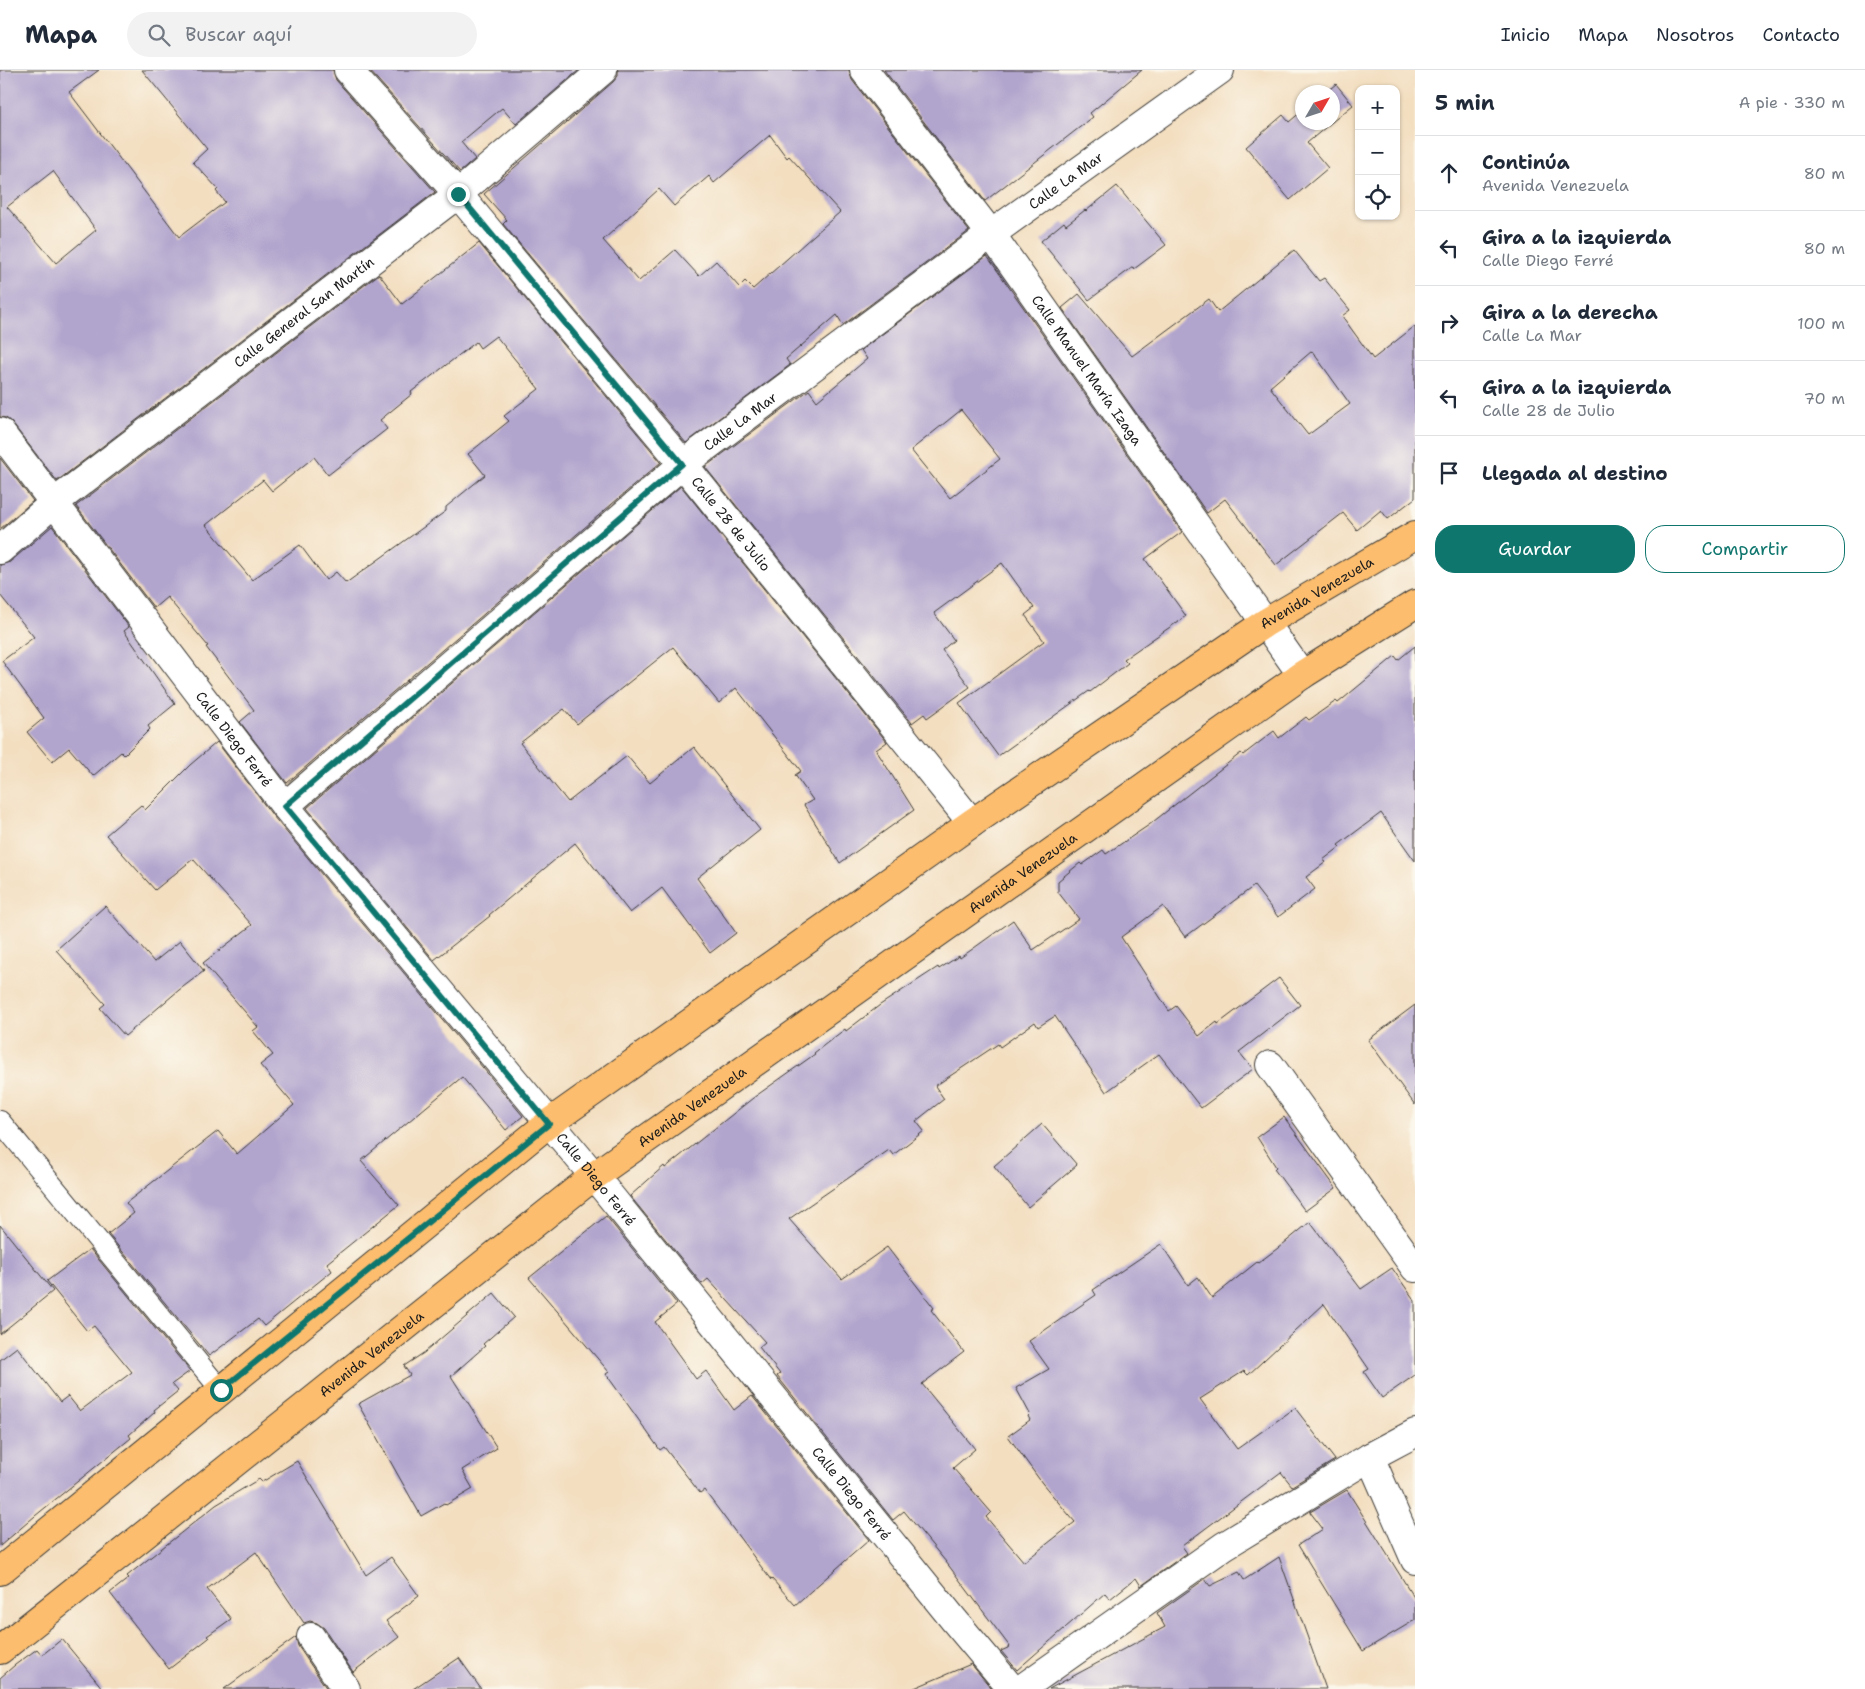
<!DOCTYPE html>
<html lang="es">
<head>
<meta charset="utf-8">
<style>
	:root { --surface:#fff; --page:#f2f2f3; --text:#1f2937; --muted:#747a83; --line:#e0e1e3; --accent:#0f766e }
	body { margin:0; font-family:"Shantell Sans",sans-serif; background:var(--page); color:var(--text) }
	.controls { position:absolute; right:15px; top:15px; display:grid; overflow:hidden; border-radius:10px; box-shadow:0 1px 4px #0004 }
	.controls button { width:45px; height:45px; display:grid; place-items:center; padding:0; border:0; border-bottom:1px solid var(--line); background:var(--surface); color:var(--text); font:25px sans-serif }
	.compass { position:absolute; left:1295px; top:15px; width:45px; height:45px; border-radius:50%; background:var(--surface); box-shadow:0 1px 4px #0004; rotate:51deg }
	.stop { position:absolute; width:15px; height:15px; margin:-11px; border:4px solid #0f766e; border-radius:50%; background:#fff }
	.stop.end { background:#0f766e; border-color:#fff; box-shadow:0 1px 5px #0008 }
	.list { margin:0; padding:0; list-style:none }
	h2 { display:flex; justify-content:space-between; align-items:center; height:65px; margin:0; padding:0 20px; font-size:21px }
	h2 small { font-size:16px; font-weight:400; color:var(--muted) }
	.list li { display:grid; grid-template-columns:32px 1fr auto; gap:15px; align-items:center; box-sizing:border-box; height:75px; padding:0 20px; border-top:1px solid var(--line) }
	.list b { display:block; font-size:19px; white-space:nowrap }
	.list p { margin:0; font-size:16px; white-space:nowrap; color:var(--muted) }
	.list em { font-size:16px; font-style:normal; color:var(--muted) }
	.actions { display:flex; gap:10px; padding:15px 20px }
	.actions a { flex:1; padding:11px 0; border:1px solid var(--accent); border-radius:20px; text-align:center; font-size:18px; color:var(--accent) }
	.actions .main { background:var(--accent); color:#fff }
	.icon { flex:none; width:28px; height:28px; fill:none; stroke:currentColor; stroke-width:2; stroke-linecap:round; stroke-linejoin:round }
	.map { position:relative; flex:none; width:1415px; height:1619px; overflow:hidden }
	header { display:flex; align-items:center; gap:30px; box-sizing:border-box; height:70px; padding:0 25px; background:var(--surface); border-bottom:1px solid var(--line) }
	header strong { font-size:24px }
	nav { display:flex; gap:28px; margin-inline-start:auto; font-size:18px }
	.search { width:350px; height:45px; background:var(--page); display:flex; align-items:center; gap:12px; box-sizing:border-box; padding:0 18px; border-radius:28px; color:var(--muted); font-size:19px }
	main { display:flex }
	aside { flex:1; background:var(--surface) }
	.map>svg:first-child { display:block }
	.building { fill:#b1a4cd; fill-rule:evenodd }
	.lines { fill:none; stroke-linecap:round; stroke-linejoin:round }
	.service-casing { stroke:#3c3935; stroke-width:22 }
	.minor-casing { stroke:#3c3935; stroke-width:30 }
	.tertiary-casing { stroke:#3c3935; stroke-width:30 }
	.primary-casing { stroke:#3c3935; stroke-width:30 }
	.service { stroke:#fff; stroke-width:20 }
	.minor { stroke:#fff; stroke-width:28 }
	.tertiary { stroke:#fff; stroke-width:28 }
	.primary { stroke:#fcbd6e; stroke-width:28 }
	.route { stroke:#0f766e; stroke-width:6 }
	.labels { text-anchor:middle; dominant-baseline:central; stroke-width:4; stroke-linejoin:round; paint-order:stroke }
	.street-label { font-size:14px; fill:#1c1c1c; stroke:#fbf7ec }
</style>
</head>
<body>
<header>
<strong>Mapa</strong>
<div class="search"><svg class="icon" aria-label="search" viewBox="0 0 24 24"><circle cx="10" cy="10" r="6"/><path d="M15 15l6 6"/></svg>Buscar aquí</div>
<nav><a>Inicio</a><a>Mapa</a><a>Nosotros</a><a>Contacto</a></nav>
</header>
<main>
<div class="map">
<svg width="1415" height="1619" viewBox="0 0 1415 1619">
	<rect width="100%" height="100%" fill="#fbf7ec"/>
	<filter id="ink" filterUnits="userSpaceOnUse"><feTurbulence type="fractalNoise" baseFrequency=".02" numOctaves="2"/><feDisplacementMap in="SourceGraphic" scale="10" xChannelSelector="R" yChannelSelector="G"/><feConvolveMatrix kernelMatrix="1 2 1 2 8 2 1 2 1" color-interpolation-filters="sRGB"/></filter>
	<filter id="wash" filterUnits="userSpaceOnUse"><feTurbulence type="fractalNoise" baseFrequency=".0096" numOctaves="4" result="noise"/><feDisplacementMap in="SourceGraphic" scale="20" xChannelSelector="R" yChannelSelector="G"/><feGaussianBlur stdDeviation="1.12" result="paint"/><feColorMatrix in="noise" values="0 0 0 0 0 0 0 0 0 0 0 0 0 0 0 0 0 1.4 0 .05"/><feComposite in="paint" operator="in"/></filter>
	<g filter="url(#wash)">
		<rect width="100%" height="100%" fill="#f3dec0"/>
		<g id="blocks">
			<!-- building -->
			<g class="building">
				<path d="M0,0H99L69,22L179,167L225,132L216,121L218,119L193,92L207,79L142,0H333L336,10L435,122L57,411L12,353L6,348L0,347ZM53,101L96,160L56,193L7,137Z"/>
				<polygon points="369,0 579,0 516,54 502,38 461,72 475,89 460,102"/>
				<path d="M618,0H849L852,10L969,161L843,255L837,245L786,289L790,295L686,373L503,154L507,150L484,124L613,12L618,6ZM770,65L787,88L789,86L840,142L753,219L745,211L739,217L716,191L699,206L675,180L639,211L603,170L659,119L674,136L709,106L714,113Z"/>
				<polygon points="884,0 1142,0 1090,43 1093,47 985,131"/>
				<polygon points="1336,14 1353,35 1332,52 1332,22 1326,22"/>
				<polygon points="1302,41 1302,52 1332,52 1307,73 1328,98 1290,130 1246,77 1283,45 1289,52"/>
				<polygon points="1117,116 1166,175 1134,199 1133,197 1089,230 1041,171 1064,152 1066,155 1085,140 1086,141"/>
				<path d="M479,173L661,392L287,713L240,652L254,640L206,577L208,576L167,527L154,538L76,436L379,204L402,234ZM496,266L539,319L504,346L509,351L468,384L485,405L446,437V441L346,513L336,502L326,510L300,475L252,510L206,455L263,410L272,421L314,387L328,405L387,359L380,350L412,324L411,322L476,272L480,278Z"/>
				<path d="M1294,180L1319,211L1324,208L1350,240L1342,246L1373,289L1415,256V428L1388,449L1381,440L1357,460L1343,443L1276,495L1225,429L1207,443L1062,238L1079,224L1132,286L1209,229L1218,242ZM1312,281L1350,334L1308,365L1270,317Z"/>
				<path d="M987,186L1182,462L1145,489L1186,546L1124,589L1128,593L1090,622L1089,621L998,686L959,633L1044,571L1025,545L1034,538L1002,493L934,543L954,570L942,580L970,617L927,648L924,644L912,653L705,397L809,320L817,331L867,289L861,280ZM961,340L1000,389L950,428L911,380Z"/>
				<polygon points="0,388 33,431 0,459"/>
				<polygon points="681,416 887,672 876,680 914,740 840,793 804,735 813,730 795,705 801,701 736,618 719,633 673,577 577,654 564,639 520,673 568,732 627,686 650,713 694,677 760,760 740,776 738,775 697,808 736,863 710,883 662,818 630,843 575,773 489,845 490,846 434,890 307,738"/>
				<polygon points="52,456 129,557 124,561 175,634 148,656 150,659 124,685 121,682 93,706 69,678 52,692 27,662 44,648 2,591 34,567 0,525 0,495 10,492"/>
				<polygon points="1415,576 1415,791 1381,743 1338,775 1340,777 1323,790 1326,792 1306,807 1315,819 1278,847 1254,816 1185,867 1163,836 1121,867 1169,941 1176,936 1199,966 1217,952 1218,954 1279,908 1300,935 1239,982 1253,999 1201,1038 1159,984 1106,1022 1055,946 1038,957 1035,952 1000,977 998,974 935,1016 944,1029 916,1051 924,1061 893,1085 889,1080 789,1149 842,1209 887,1177 934,1238 931,1240 964,1282 922,1314 975,1379 953,1398 991,1442 986,1447 1024,1492 1075,1452 1042,1413 1008,1366 1030,1350 1028,1346 1030,1344 1016,1318 1049,1299 1029,1271 1096,1225 1093,1220 1161,1174 1188,1215 1198,1207 1212,1228 1257,1192 1258,1193 1282,1175 1310,1152 1361,1219 1392,1198 1415,1231 1415,1305 1382,1328 1364,1302 1369,1299 1324,1234 1248,1305 1244,1301 1200,1329 1237,1379 1295,1338 1335,1390 1292,1416 1281,1402 1182,1476 1187,1483 1141,1516 1136,1508 1110,1529 1105,1523 1017,1600 1001,1581 1010,1577 946,1492 904,1441 893,1450 777,1306 780,1304 759,1277 765,1272 708,1209 702,1214 630,1126 664,1096 665,1098 753,1028 815,984 814,983 845,959 846,961 880,935 938,897 939,899 959,886 960,888 1013,850 1033,880 1079,849 1058,822 1058,811 1080,793 1082,795 1103,780 1106,784 1149,755 1241,683 1243,685 1274,661 1279,668 1306,647 1309,650 1336,631 1338,633 1395,586 1398,590"/>
				<polygon points="217,672 273,746 523,1046 506,1060 462,1007 361,1091 399,1135 327,1193 332,1201 264,1256 258,1249 209,1286 108,1164 134,1143 126,1133 218,1061 237,1084 294,1035 260,995 273,985 253,961 258,957 203,893 252,855 193,789 155,820 106,765 141,735 145,740 190,695"/>
				<polygon points="105,836 154,892 180,871 204,901 179,920 125,966 100,938 105,934 56,880"/>
				<polygon points="1415,935 1415,1035 1368,970"/>
				<polygon points="1284,1047 1336,1118 1305,1141 1274,1099 1276,1097 1257,1067"/>
				<polygon points="1042,1054 1077,1095 1028,1137 994,1096"/>
				<polygon points="606,1146 677,1234 655,1252 696,1309 706,1301 734,1340 752,1326 869,1470 795,1535 772,1509 771,1510 704,1420 700,1423 664,1377 660,1380 606,1304 609,1302 529,1208"/>
				<polygon points="0,1155 53,1221 0,1264"/>
				<polygon points="90,1179 190,1301 172,1314 178,1321 154,1340 155,1342 129,1365 131,1368 35,1446 0,1476 0,1290 17,1277 60,1332 68,1326 80,1341 132,1302 94,1256 87,1261 47,1211"/>
				<polygon points="494,1223 514,1247 483,1274 485,1276 451,1306 497,1378 462,1400 473,1419 446,1435 444,1433 421,1446 358,1334 410,1305 404,1296 425,1282"/>
				<polygon points="297,1391 366,1505 391,1487 419,1526 386,1551 399,1567 353,1602 324,1558 317,1553 310,1551 304,1553 256,1482 207,1519 231,1549 207,1566 209,1568 169,1599 110,1523 129,1508 127,1506 216,1435 259,1409 262,1412"/>
				<polygon points="1347,1420 1415,1529 1415,1550 1363,1581 1298,1475 1323,1459 1310,1442"/>
				<polygon points="1279,1487 1326,1619 1049,1619 1165,1557 1157,1543 1205,1509 1210,1516 1239,1502 1244,1510"/>
				<polygon points="296,1567 298,1576 327,1619 224,1619"/>
				<polygon points="62,1569 103,1619 0,1619 0,1608 15,1595 37,1579 42,1585"/>
				<polygon points="459,1588 481,1619 413,1619"/>
				<polygon points="971,1594 992,1619 912,1619"/>
			</g>
		</g>
	</g>
	<g filter="url(#ink)">
		<use href="#blocks" fill-opacity="0" stroke="#3c3935" stroke-width="1"/>
		<g class="lines">
			<defs>
				<polyline id="service" points="0,1051 221,1320"/>
				<g id="minor">
					<path id="s1" d="M0,362L285,736L594,1106L954,1550L1012,1619"/>
					<path id="s2" d="M0,480L55,432L458,124L603,0"/>
					<path id="s3" d="M285,736L683,394L991,164L1220,0"/>
					<polyline points="1270,995 1415,1198"/>
					<polyline points="1370,1387 1415,1490"/>
					<polyline points="311,1567 346,1619"/>
					<polyline points="1021,1619 1224,1476 1370,1387 1415,1363"/>
				</g>
				<g id="tertiary">
					<path id="s4" d="M348,0L458,124L683,394L972,753"/>
					<path id="s5" d="M864,0L991,164L1302,605"/>
				</g>
				<g id="primary">
					<path id="s6" d="M0,1501L549,1053L972,753L1265,553L1415,465"/>
					<path id="s7" d="M0,1580L594,1106L1302,605L1415,534"/>
				</g>
			</defs>
			<!-- service casing -->
			<use href="#service" class="service-casing"/>
			<!-- minor casing -->
			<use href="#minor" class="minor-casing"/>
			<!-- tertiary casing -->
			<use href="#tertiary" class="tertiary-casing"/>
			<!-- primary casing -->
			<use href="#primary" class="primary-casing"/>
			<!-- service -->
			<use href="#service" class="service"/>
			<!-- minor -->
			<use href="#minor" class="minor"/>
			<!-- tertiary -->
			<use href="#tertiary" class="tertiary"/>
			<!-- primary -->
			<use href="#primary" class="primary"/>
		</g>
	</g>
	<g class="lines" filter="url(#ink)">
		<!-- route -->
		<polyline class="route" points="221,1320 549,1054 285,736 682,394 458,124"/>
	</g>
	<g class="labels">
		<!-- street labels -->
		<g class="street-label">
			<text stroke="none"><textPath href="#s3" startOffset="1001">Calle La Mar</textPath></text>
			<text stroke="none"><textPath href="#s2" startOffset="386">Calle General San Martín</textPath></text>
			<text stroke="none"><textPath href="#s5" startOffset="374">Calle Manuel María Izaga</textPath></text>
			<text stroke="none"><textPath href="#s3" startOffset="596">Calle La Mar</textPath></text>
			<text stroke="none"><textPath href="#s4" startOffset="594">Calle 28 de Julio</textPath></text>
			<text stroke="none"><textPath href="#s6" startOffset="1642">Avenida Venezuela</textPath></text>
			<text stroke="none"><textPath href="#s1" startOffset="386">Calle Diego Ferré</textPath></text>
			<text stroke="none"><textPath href="#s7" startOffset="1285">Avenida Venezuela</textPath></text>
			<text stroke="none"><textPath href="#s7" startOffset="880">Avenida Venezuela</textPath></text>
			<text stroke="none"><textPath href="#s1" startOffset="956">Calle Diego Ferré</textPath></text>
			<text stroke="none"><textPath href="#s7" startOffset="475">Avenida Venezuela</textPath></text>
			<text stroke="none"><textPath href="#s1" startOffset="1361">Calle Diego Ferré</textPath></text>
		</g>
	</g>
</svg>
<div class="controls">
<button>+</button>
<button>−</button>
<button><svg class="icon" aria-label="locate" viewBox="0 0 24 24"><circle cx="12" cy="12" r="6"/><path d="M12 2v4M12 18v4M2 12h4M18 12h4"/></svg></button>
</div>
<svg class="compass" viewBox="-18 -18 36 36"><path d="M0-13l5 13h-10z" fill="#e53935"/><path d="M0 13l5-13h-10z" fill="#747a83"/></svg>
<div class="stop" style="left:221px;top:1320px"></div>
<div class="stop end" style="left:458px;top:124px"></div>
</div>
<aside>
<h2>5 min<small>A pie · 330 m</small></h2>
<ul class="list">
<li><svg class="icon" aria-label="ahead" viewBox="0 0 24 24"><path d="M12 20V5M6 11l6-6 6 6"/></svg><div><b>Continúa</b><p>Avenida Venezuela</p></div><em>80 m</em></li>
<li><svg class="icon" aria-label="left" viewBox="0 0 24 24"><path d="M17 20v-9H6M10 6l-5 5 5 5"/></svg><div><b>Gira a la izquierda</b><p>Calle Diego Ferré</p></div><em>80 m</em></li>
<li><svg class="icon" aria-label="right" viewBox="0 0 24 24"><path d="M7 20v-9h11M14 6l5 5-5 5"/></svg><div><b>Gira a la derecha</b><p>Calle La Mar</p></div><em>100 m</em></li>
<li><svg class="icon" aria-label="left" viewBox="0 0 24 24"><path d="M17 20v-9H6M10 6l-5 5 5 5"/></svg><div><b>Gira a la izquierda</b><p>Calle 28 de Julio</p></div><em>70 m</em></li>
<li><svg class="icon" aria-label="arrive" viewBox="0 0 24 24"><path d="M6 21V4h12l-3 4 3 4H6"/></svg><div><b>Llegada al destino</b></div></li>
</ul>
<div class="actions"><a class="main">Guardar</a><a>Compartir</a></div>
</aside>
</main>
</body>
</html>
